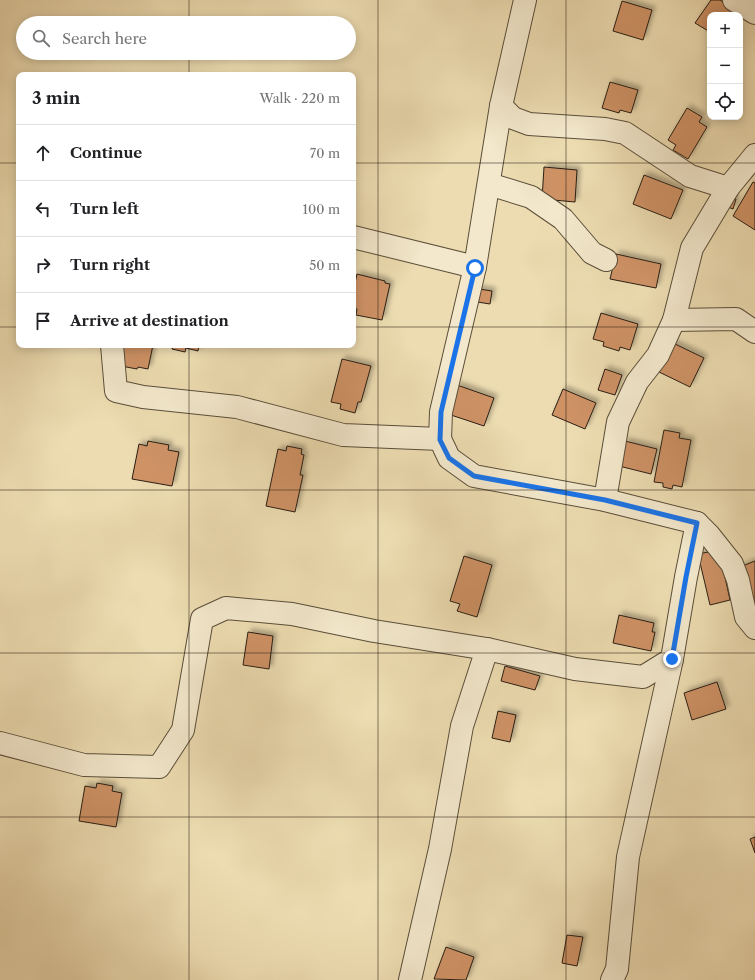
<!DOCTYPE html>
<html lang="en">
<head>
<meta charset="utf-8">
<style>
	:root { --surface:#fff; --page:#f6f6f6; --text:#202124; --muted:#757577; --line:#e0e0e0 }
	body { margin:0; font-family:"Libre Caslon Text",serif; background:var(--page); color:var(--text) }
	.controls { position:absolute; right:12px; top:12px; display:grid; overflow:hidden; border-radius:8px; box-shadow:0 2px 10px #0003 }
	.controls button { width:36px; height:36px; display:grid; place-items:center; padding:0; border:0; border-bottom:1px solid var(--line); background:var(--surface); color:var(--text); font:20px sans-serif }
	.stop { position:absolute; width:12px; height:12px; margin:-9px; border:3px solid #1a73e8; border-radius:50%; background:#fff }
	.stop.end { background:#1a73e8; border-color:#fff; box-shadow:0 1px 4px #0008 }
	.list { margin:0; padding:0; list-style:none }
	h2 { display:flex; justify-content:space-between; align-items:center; height:52px; margin:0; padding:0 16px; font-size:17px }
	h2 small { font-size:13px; font-weight:400; color:var(--muted) }
	.list li { display:grid; grid-template-columns:26px 1fr auto; gap:12px; align-items:center; box-sizing:border-box; height:56px; padding:0 16px; border-top:1px solid var(--line) }
	.list b { display:block; font-size:15px; white-space:nowrap }
	.list em { font-size:13px; font-style:normal; color:var(--muted) }
	.icon { flex:none; width:22px; height:22px; fill:none; stroke:currentColor; stroke-width:2; stroke-linecap:round; stroke-linejoin:round }
	.map { position:relative; flex:none; width:755px; height:980px; overflow:hidden }
	.search { position:absolute; background:var(--surface); box-shadow:0 2px 10px #0003; left:16px; top:16px; width:340px; height:44px; display:flex; align-items:center; gap:10px; box-sizing:border-box; padding:0 14px; border-radius:22px; color:var(--muted); font-size:15px }
	.panel { position:absolute; background:var(--surface); box-shadow:0 2px 10px #0003; left:16px; top:72px; width:340px; height:276px; border-radius:8px }
	.map>svg:first-child { display:block }
	.building { fill:#ce9265; stroke:#291e13; filter:url(#shadow) }
	.lines { fill:none; stroke-linecap:round; stroke-linejoin:round }
	.minor-casing { stroke:#5a4e3a; stroke-width:24 }
	.minor { stroke:#f3e8cc; stroke-width:22 }
	.route { stroke:#1a73e8; stroke-width:5 }
	.grid { fill:none; stroke:#291e13; stroke-width:1; stroke-opacity:0.55 }
</style>
</head>
<body>
<div class="map">
<svg width="755" height="980" viewBox="0 0 755 980">
	<defs>
		<filter id="shadow"><feDropShadow dx="3.5" dy="-3.5" stdDeviation="2" flood-color="#0004"/></filter>
	</defs>
	<rect width="100%" height="100%" fill="#eddcb1"/>
	<filter id="stains"><feTurbulence type="fractalNoise" baseFrequency=".005" numOctaves="4"/><feColorMatrix values="0 0 0 0 .2 0 0 0 0 .09 0 0 0 0 .02 0 0 0 .5 -.17"/></filter>
	<radialGradient id="worn" r=".72"><stop offset=".6" stop-color="#630" stop-opacity="0"/><stop offset="1" stop-color="#630" stop-opacity=".3"/></radialGradient>
	<!-- building -->
	<g class="building">
		<polygon points="711,0 720,0 736,11 733,15 710,15 710,32 695,23"/>
		<polygon points="622,1 652,10 643,40 613,31"/>
		<polygon points="610,82 638,90 631,113 620,110 619,113 602,108"/>
		<polygon points="687,108 702,117 699,122 707,127 688,159 673,150 676,145 668,140"/>
		<polygon points="544,167 577,170 575,202 542,199"/>
		<polygon points="644,175 683,190 671,219 633,204"/>
		<polygon points="753,182 755,183 755,230 733,216"/>
		<polygon points="727,196 736,199 733,209 723,205"/>
		<polygon points="616,254 661,264 656,288 610,279"/>
		<polygon points="357,274 385,281 385,283 390,284 382,320 356,315 357,309 354,308 355,304 353,304 353,292"/>
		<polygon points="473,288 492,291 490,304 471,301"/>
		<polygon points="601,313 638,324 630,350 620,347 619,351 603,346 604,342 593,339"/>
		<polygon points="673,343 704,358 690,387 659,372"/>
		<polygon points="121,345 153,345 148,369 138,367 137,369 121,366"/>
		<polygon points="171,345 199,345 198,351 186,348 185,352 172,349 173,345"/>
		<polygon points="342,359 371,366 361,402 358,402 355,413 340,409 341,404 331,402"/>
		<polygon points="605,369 622,375 615,395 598,390"/>
		<polygon points="457,385 494,398 484,426 448,414"/>
		<polygon points="563,389 596,403 585,429 552,415"/>
		<polygon points="664,430 680,433 679,438 691,440 682,487 673,485 672,489 663,487 663,483 654,482"/>
		<polygon points="148,441 169,445 168,450 179,452 172,486 132,479 139,444 147,446"/>
		<polygon points="625,441 657,449 651,474 619,466"/>
		<polygon points="287,446 302,449 301,454 304,455 300,475 303,475 295,512 266,506 278,449 286,451"/>
		<polygon points="719,550 730,600 710,605 698,554"/>
		<polygon points="464,556 492,565 477,617 457,611 460,604 450,601"/>
		<polygon points="755,561 755,603 754,604 740,567"/>
		<polygon points="619,615 654,623 652,632 655,632 651,651 613,643"/>
		<polygon points="248,632 273,636 269,669 243,665"/>
		<polygon points="505,666 540,676 535,690 501,681"/>
		<polygon points="717,682 726,709 692,720 684,693"/>
		<polygon points="498,711 516,715 510,742 492,738"/>
		<polygon points="97,783 113,786 112,791 122,793 116,827 79,821 85,786 96,788"/>
		<polygon points="755,837 755,853 750,839"/>
		<polygon points="567,935 583,937 577,966 562,963"/>
		<polygon points="446,947 474,957 466,980 434,979"/>
	</g>
	<g class="lines">
		<defs>
			<g id="minor">
				<polyline points="525,0 501,106 475,267 441,412 440,439 449,458 474,476 605,500 697,523 709,535 732,564 738,580 746,617 755,628"/>
				<polyline points="734,0 755,13"/>
				<polyline points="501,106 513,118 529,124 605,129 625,133 690,176 728,188"/>
				<polyline points="489,184 531,197 563,219 592,253 606,260"/>
				<polyline points="353,237 475,267"/>
				<polyline points="674,320 736,319 755,332"/>
				<polyline points="112,345 116,391 143,397 237,407 343,435 440,439"/>
				<polyline points="605,500 618,422 637,382 658,355 674,320 692,248 728,188 755,155"/>
				<polyline points="0,743 84,765 159,767 183,730 202,619 226,608 292,614 374,631 487,649"/>
				<polyline points="410,980 440,849 462,726 487,649 575,669 643,677 672,659 686,577 697,523"/>
				<polyline points="612,980 617,969 628,857 672,659"/>
			</g>
		</defs>
		<!-- minor casing -->
		<use href="#minor" class="minor-casing"/>
		<!-- minor -->
		<use href="#minor" class="minor"/>
	</g>
	<g class="lines">
		<!-- route -->
		<polyline class="route" points="475,268 441,412 440,440 449,458 474,476 605,500 697,523 686,577 672,659"/>
	</g>
	<!-- grid -->
	<path class="grid" d="M189,0V23M378,0V980M566,0V980M189,53V75M0,163H19M353,163H755M0,327H19M353,327H755M189,345V980M0,490H755M0,653H755M0,817H755"/>
	<rect width="100%" height="100%" filter="url(#stains)"/>
	<rect width="100%" height="100%" fill="url(#worn)"/>
</svg>
<div class="controls">
<button>+</button>
<button>−</button>
<button><svg class="icon" aria-label="locate" viewBox="0 0 24 24"><circle cx="12" cy="12" r="6"/><path d="M12 2v4M12 18v4M2 12h4M18 12h4"/></svg></button>
</div>
<div class="stop" style="left:475px;top:268px"></div>
<div class="stop end" style="left:672px;top:659px"></div>
<div class="search"><svg class="icon" aria-label="search" viewBox="0 0 24 24"><circle cx="10" cy="10" r="6"/><path d="M15 15l6 6"/></svg>Search here</div>
<section class="panel">
<h2>3 min<small>Walk · 220 m</small></h2>
<ul class="list">
<li><svg class="icon" aria-label="ahead" viewBox="0 0 24 24"><path d="M12 20V5M6 11l6-6 6 6"/></svg><div><b>Continue</b></div><em>70 m</em></li>
<li><svg class="icon" aria-label="left" viewBox="0 0 24 24"><path d="M17 20v-9H6M10 6l-5 5 5 5"/></svg><div><b>Turn left</b></div><em>100 m</em></li>
<li><svg class="icon" aria-label="right" viewBox="0 0 24 24"><path d="M7 20v-9h11M14 6l5 5-5 5"/></svg><div><b>Turn right</b></div><em>50 m</em></li>
<li><svg class="icon" aria-label="arrive" viewBox="0 0 24 24"><path d="M6 21V4h12l-3 4 3 4H6"/></svg><div><b>Arrive at destination</b></div></li>
</ul>
</section>
</div>
</body>
</html>
